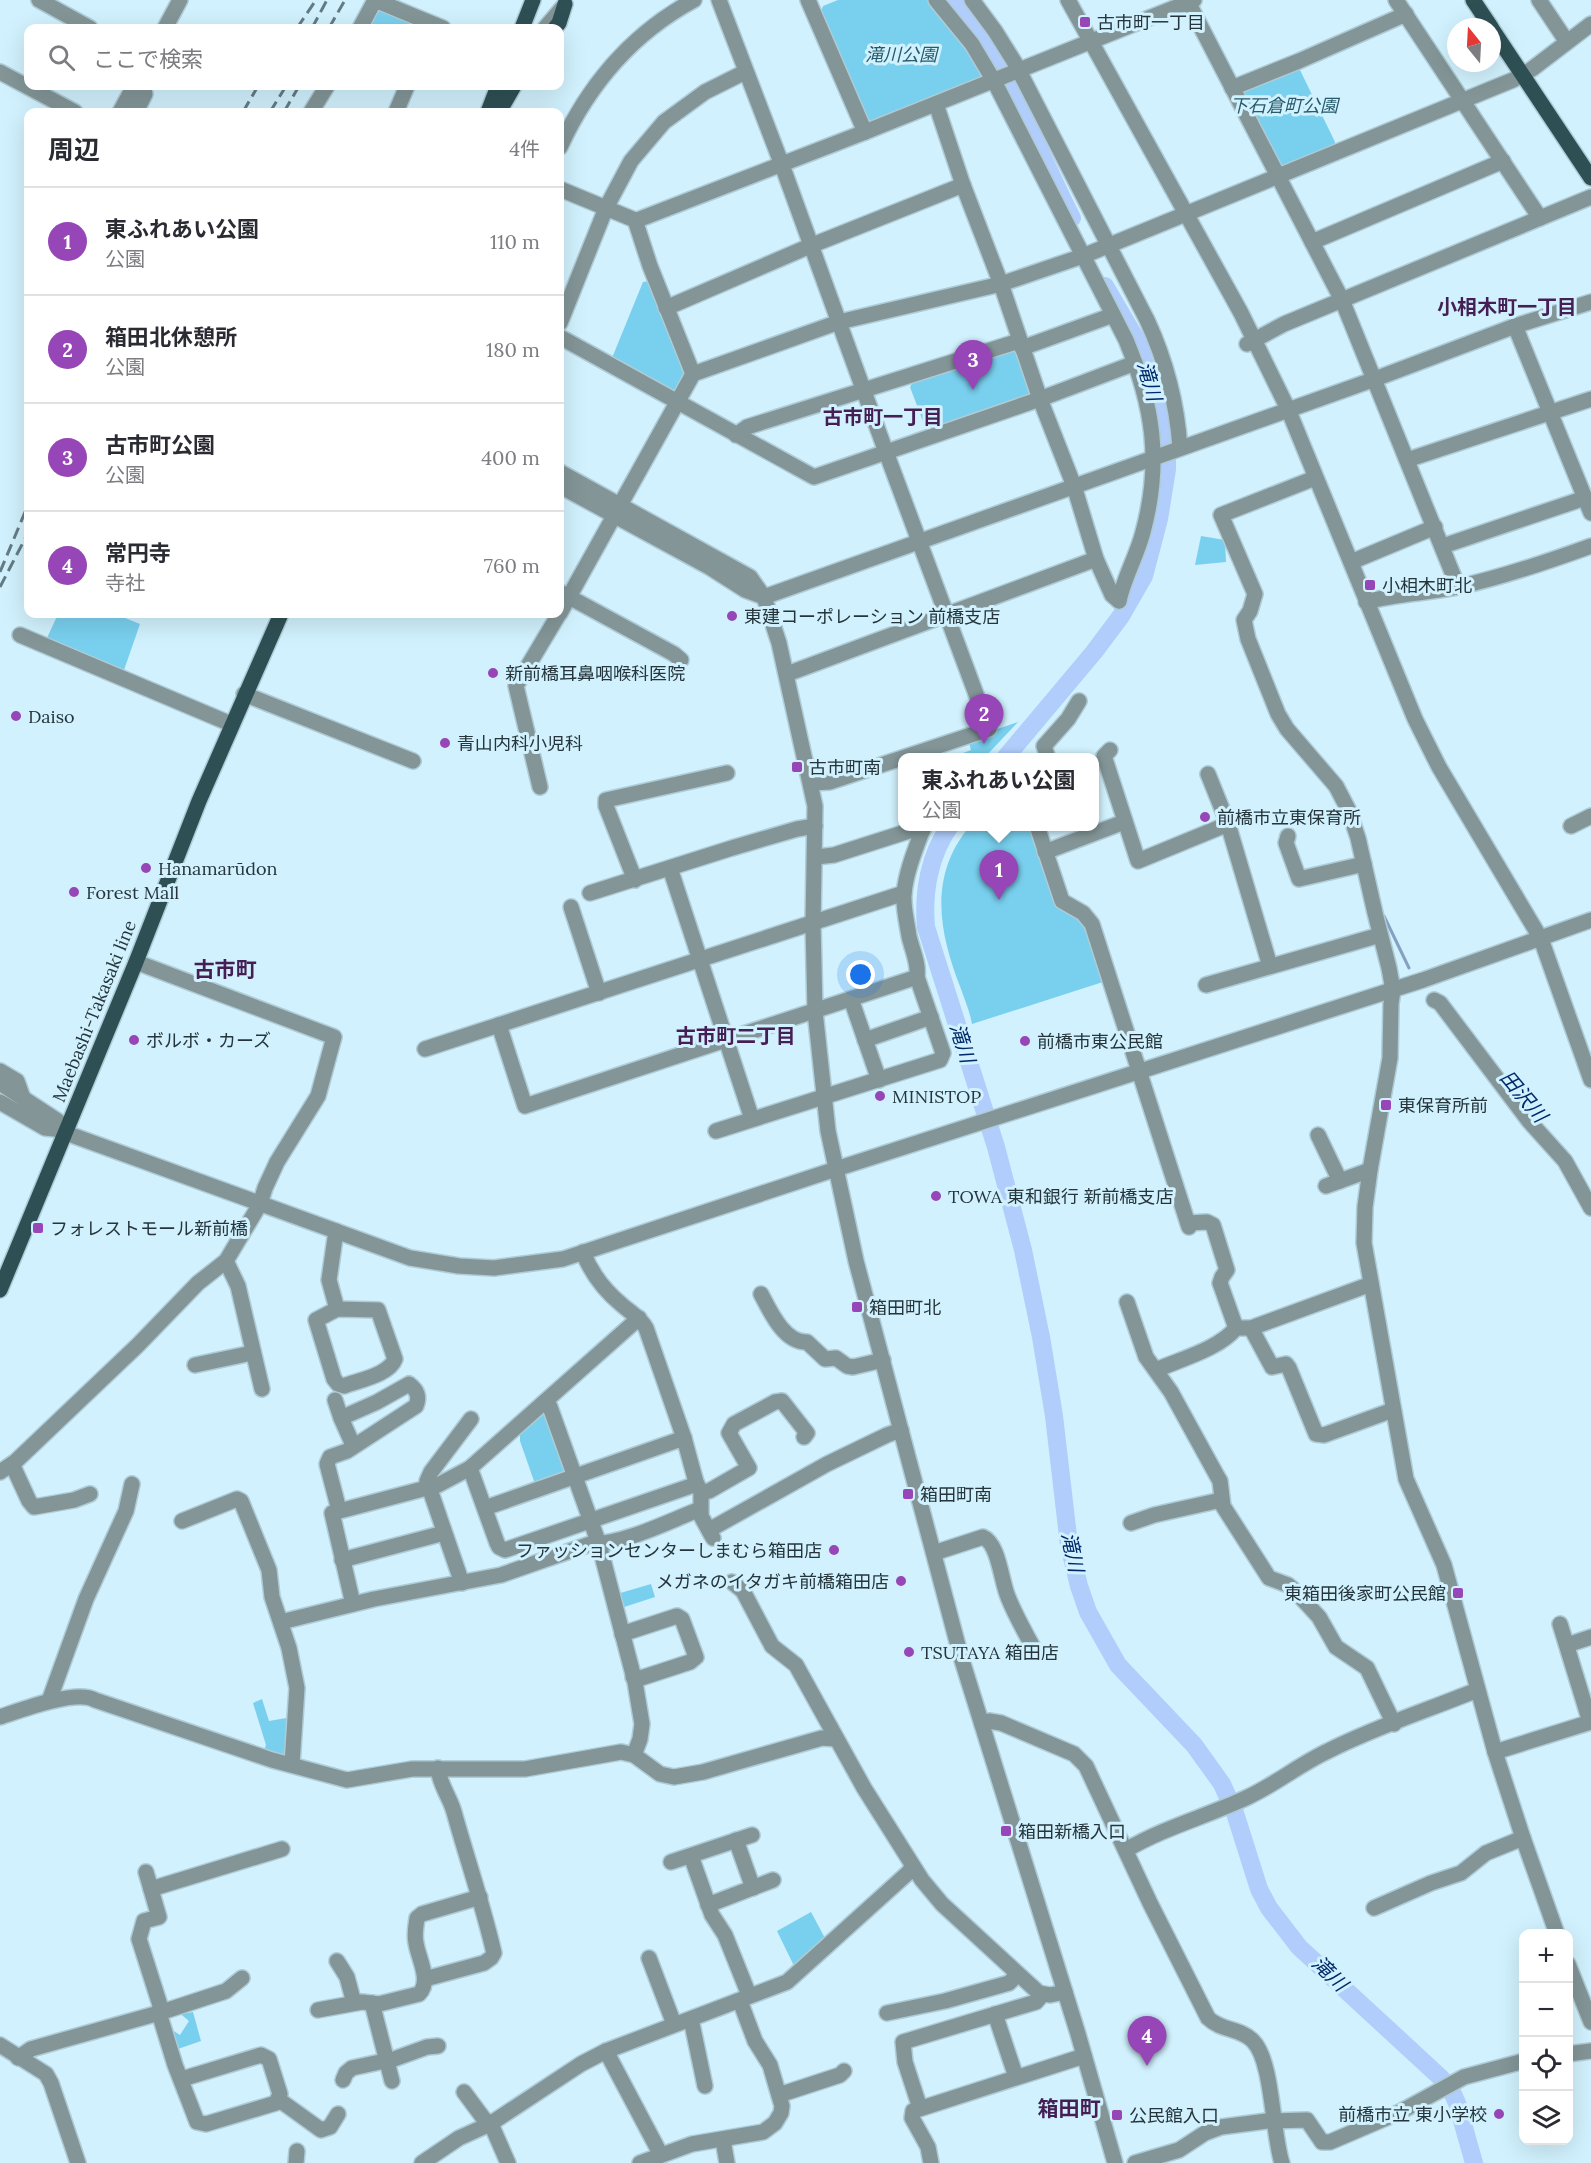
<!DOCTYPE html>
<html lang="ja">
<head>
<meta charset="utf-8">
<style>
	:root { --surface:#fff; --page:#f7f7f7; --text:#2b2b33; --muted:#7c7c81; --line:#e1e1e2; --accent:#9646b6 }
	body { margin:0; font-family:Lora,"Noto Sans JP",serif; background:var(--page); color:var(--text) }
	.controls { position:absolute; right:18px; bottom:18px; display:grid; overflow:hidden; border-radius:12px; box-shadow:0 6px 24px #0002 }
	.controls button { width:54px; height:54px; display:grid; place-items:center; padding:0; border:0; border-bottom:2px solid var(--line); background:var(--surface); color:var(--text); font:30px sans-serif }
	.compass { position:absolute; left:1447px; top:18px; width:54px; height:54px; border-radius:50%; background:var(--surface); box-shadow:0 6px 24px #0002; rotate:342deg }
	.you { position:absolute; left:861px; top:975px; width:21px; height:21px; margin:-15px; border:4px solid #fff; border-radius:50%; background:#1a73e8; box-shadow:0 0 0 9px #1a73e833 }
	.badge { display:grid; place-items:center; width:39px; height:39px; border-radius:50%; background:var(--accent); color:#fff; font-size:20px; font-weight:700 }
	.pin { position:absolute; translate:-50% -50px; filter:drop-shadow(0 2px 3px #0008) }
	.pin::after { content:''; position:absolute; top:32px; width:21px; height:18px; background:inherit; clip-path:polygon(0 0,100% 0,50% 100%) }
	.popup { position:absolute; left:898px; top:753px; width:201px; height:78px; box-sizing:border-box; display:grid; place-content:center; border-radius:12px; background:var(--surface); filter:drop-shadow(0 2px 4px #0005); font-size:20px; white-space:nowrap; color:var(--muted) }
	.popup b { font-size:22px; color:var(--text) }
	.popup::after { content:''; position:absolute; left:50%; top:100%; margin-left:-12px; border:12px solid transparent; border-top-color:var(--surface) }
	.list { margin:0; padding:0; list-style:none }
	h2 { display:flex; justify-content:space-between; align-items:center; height:78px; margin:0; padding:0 24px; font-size:26px }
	h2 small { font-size:20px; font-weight:400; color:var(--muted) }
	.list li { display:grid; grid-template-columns:39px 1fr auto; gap:18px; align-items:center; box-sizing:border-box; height:108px; padding:0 24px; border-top:2px solid var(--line) }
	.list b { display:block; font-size:22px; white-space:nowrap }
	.list p { margin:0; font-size:20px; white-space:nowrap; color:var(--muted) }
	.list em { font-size:20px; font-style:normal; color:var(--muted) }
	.icon { flex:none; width:33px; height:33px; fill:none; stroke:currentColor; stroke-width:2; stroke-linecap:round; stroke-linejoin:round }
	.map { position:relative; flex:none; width:1591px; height:2163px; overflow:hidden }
	.search { position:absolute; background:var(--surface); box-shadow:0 6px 24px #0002; left:24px; top:24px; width:540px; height:66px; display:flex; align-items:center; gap:15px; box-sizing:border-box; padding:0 21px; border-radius:12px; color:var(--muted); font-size:22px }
	.panel { position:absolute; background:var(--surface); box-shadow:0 6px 24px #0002; left:24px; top:108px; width:540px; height:510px; border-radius:12px }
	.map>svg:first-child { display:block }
	.green { fill:#79d0ee }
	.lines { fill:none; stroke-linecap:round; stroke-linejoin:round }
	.stream { stroke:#869fc2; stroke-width:3 }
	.river { stroke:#b0cdfc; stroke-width:18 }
	.minor-casing { stroke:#aecbd6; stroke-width:18 }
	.major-casing { stroke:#aecbd6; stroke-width:18 }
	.minor { stroke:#839597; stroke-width:15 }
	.major { stroke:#2e5054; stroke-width:15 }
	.rail { stroke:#657b84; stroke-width:3; stroke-dasharray:12 6; stroke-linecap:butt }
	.poi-dot { fill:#9646b6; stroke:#d0f1fd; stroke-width:2 }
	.labels { text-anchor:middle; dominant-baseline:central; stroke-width:6; stroke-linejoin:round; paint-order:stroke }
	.poi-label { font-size:18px; fill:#25353b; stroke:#d0f1fd; text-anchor:start }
	.park-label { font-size:18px; font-style:italic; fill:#275a6b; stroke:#d0f1fd }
	.street-label { font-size:18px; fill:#25353b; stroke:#d0f1fd }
	.neighbourhood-label { font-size:20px; font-weight:bold; fill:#451f54; stroke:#d0f1fd }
	.water-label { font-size:20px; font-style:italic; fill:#00296a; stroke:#d0f1fd }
	.quarter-label { font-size:21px; font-weight:bold; fill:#451f54; stroke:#d0f1fd }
</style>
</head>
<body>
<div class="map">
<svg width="1591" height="2163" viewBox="0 0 1591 2163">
	<rect width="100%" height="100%" fill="#d0f1fd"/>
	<!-- green -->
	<g class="green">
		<polygon points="838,0 932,0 953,24 986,77 870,123 821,12 823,6"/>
		<polygon points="377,8 419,27 420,28 363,28"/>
		<polygon points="1294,68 1300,70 1335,142 1334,146 1286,166 1281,165 1243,93 1245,88"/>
		<polygon points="649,281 684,370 684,375 674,391 669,393 612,358 643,282"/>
		<polygon points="1015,350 1020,352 1033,398 927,432 910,387 913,382"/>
		<polygon points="1201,536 1225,540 1226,562 1195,565"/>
		<polygon points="58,614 115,614 140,624 124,670 47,638"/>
		<polygon points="1018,722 985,757 964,757 963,753 971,750 968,739"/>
		<path d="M969,827H1032L1055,897L1081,917L1106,981L972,1024C970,1012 965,1001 961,989C939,933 928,877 969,827Z"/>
		<polygon points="545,1413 569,1471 535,1484 520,1441 520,1433"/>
		<polygon points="651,1584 655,1597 621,1608 617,1594"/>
		<polygon points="262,1699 269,1721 292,1717 288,1759 263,1753 266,1745 253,1703"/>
		<polygon points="811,1912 826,1940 796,1970 777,1931"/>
		<polygon points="185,2008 188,2013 193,2012 201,2041 175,2050 169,2028 180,2035 189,2021 177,2011"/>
	</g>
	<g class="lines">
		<!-- stream -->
		<polyline class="stream" points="1384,916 1409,968"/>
		<!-- river -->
		<g class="river">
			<path d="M956,0C1008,68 1034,143 1072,218"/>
			<polyline points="1005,758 1094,652 1121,616 1144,576 1159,519 1167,469 1167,439 1139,344 1105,286"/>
			<path d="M950,826C929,855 923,893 926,927L996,1147L1023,1250L1041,1337L1054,1416L1069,1545L1079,1586L1088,1612L1118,1665L1194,1745L1222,1784L1235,1813L1259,1889L1269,1908L1299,1947L1441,2078L1452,2092L1457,2103L1474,2163"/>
		</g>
		<defs>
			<g id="minor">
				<polyline points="39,0 90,28"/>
				<polyline points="375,0 443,28"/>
				<polyline points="719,0 782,165 886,452 989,729 830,782 811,783"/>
				<polyline points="808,0 865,132"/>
				<path d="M936,0L972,44L994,81L1126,340C1153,405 1162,462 1143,532C1137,556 1124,577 1119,601"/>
				<path d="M972,0L995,31L1015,63L1147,320C1166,361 1177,404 1180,448"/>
				<polyline points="1068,0 1241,313 1288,409 1415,719 1439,767 1541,939 1591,1080"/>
				<polyline points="1187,0 1342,300 1458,587"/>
				<polyline points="1396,0 1540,218"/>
				<polyline points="1539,0 1567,42"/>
				<polyline points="165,28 180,0"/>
				<polyline points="360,28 375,0"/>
				<polyline points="545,28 562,8"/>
				<polyline points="0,72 75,112"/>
				<polyline points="1232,88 1299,61 1406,14"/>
				<polyline points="936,104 963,185 1001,284 1040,399 1074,486 1096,559 1112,595 1119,601"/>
				<polyline points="122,109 129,111 138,108 145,94 143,86"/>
				<polyline points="120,112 134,86"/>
				<polyline points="311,112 327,86"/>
				<polyline points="396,112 407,86"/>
				<path d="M560,147C589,84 633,33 694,0"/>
				<polyline points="560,189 635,220 640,219 865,132 1194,0"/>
				<polyline points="635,220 650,266 693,374"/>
				<polyline points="1312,242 1503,161"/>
				<polyline points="666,308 810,246 963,185"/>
				<polyline points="560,323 606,208 631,161 664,122 705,92 745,72"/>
				<polyline points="1515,326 1591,513"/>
				<polyline points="560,337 814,477 1040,399 1135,363"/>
				<polyline points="1247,344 1284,324 1591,197"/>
				<polyline points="1022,348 1113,315"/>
				<polyline points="736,435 747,427 1019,341"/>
				<polyline points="1407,460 1591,399"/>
				<polyline points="560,472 750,577 764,597 779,643 815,806 813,924 815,1011 828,1131 856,1261 961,1657 1078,2034 1115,2163"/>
				<polyline points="1315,478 1221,515 1255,594 1250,611 1244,620 1248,639 1278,714 1287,729 1336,786 1349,811 1358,838 1375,913 1389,968 1393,990 1391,1004 1390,1058 1370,1170 1365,1207 1364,1243 1406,1479 1444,1565 1495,1752 1523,1838 1557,1934"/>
				<polyline points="560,486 709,567 745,590 764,597 1375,379 1515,326 1591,302"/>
				<polyline points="1443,546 1585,498"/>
				<polyline points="1351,562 1435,527"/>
				<polyline points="560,592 674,654 681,660"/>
				<path d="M1366,602C1396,594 1428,593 1458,587C1503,577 1547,562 1591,546"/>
				<polyline points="560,613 693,374 839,322 1001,284 1083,256 1513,80 1532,69 1591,24"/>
				<polyline points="20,635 231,724"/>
				<polyline points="787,674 1096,559"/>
				<polyline points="244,694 413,761"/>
				<polyline points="1110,750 1104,756 1138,861 1228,824"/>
				<polyline points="1048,758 1044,746 1068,719 1079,701"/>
				<polyline points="1208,774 1228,824 1270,966"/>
				<polyline points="540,787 516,686 559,614"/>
				<polyline points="1037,826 1062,901 1083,913 1092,924 1189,1227"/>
				<polyline points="1571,826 1591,816"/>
				<polyline points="1288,836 1286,843 1299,879 1364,864"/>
				<polyline points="1045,852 1124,822"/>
				<polyline points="816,857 834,855 909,831 923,830"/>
				<polyline points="670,868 752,1119"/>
				<polyline points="635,880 606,806 606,800 727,773"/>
				<polyline points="590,893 732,848 797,829 815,826"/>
				<polyline points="571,907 599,993"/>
				<polyline points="1206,985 1380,935"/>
				<polyline points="851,999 879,1080"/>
				<polyline points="1434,1000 1440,1003 1529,1121 1565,1161 1591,1208"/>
				<polyline points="499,1025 525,1106 917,977"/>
				<polyline points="865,1040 931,1017"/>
				<polyline points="425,1049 904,893"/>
				<polyline points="0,1071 17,1081 23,1098"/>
				<polyline points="0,1083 58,1121 65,1133"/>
				<polyline points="0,1102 45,1128 55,1129 410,1258 459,1266 494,1268 563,1259 836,1169 1423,980 1591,920"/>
				<path d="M716,1131L940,1060L943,1053L917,977C919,963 912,950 909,936C907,923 903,907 904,894C906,871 916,848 924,826"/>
				<polyline points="1318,1135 1340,1181"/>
				<polyline points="1326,1186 1370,1170"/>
				<polyline points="1188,1223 1207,1222 1213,1225 1227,1270 1222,1277 1220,1283 1236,1328"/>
				<path d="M336,1231L329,1280L337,1309L378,1310L395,1359C389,1375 359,1380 344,1386L338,1384L334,1379L316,1320L337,1309"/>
				<path d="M583,1252C591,1273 605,1291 622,1305C631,1313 640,1317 646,1328L684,1438L696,1482L701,1492V1516L713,1538"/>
				<polyline points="226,1261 238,1286 262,1389"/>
				<path d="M761,1294C770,1311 784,1343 807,1342L825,1359L836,1358L847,1366L853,1367L883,1360"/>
				<polyline points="1127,1302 1146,1357 1171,1392 1216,1474 1220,1481 1223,1506 1269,1578 1288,1585 1295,1591 1319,1617 1336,1647 1367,1668 1394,1724"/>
				<polyline points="1251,1328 1272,1367 1286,1364 1289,1368 1316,1434 1324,1435 1393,1410"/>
				<polyline points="195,1365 252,1353"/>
				<path d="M1156,1370C1181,1359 1219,1349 1236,1328H1251L1371,1284"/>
				<polyline points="335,1400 341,1418"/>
				<polyline points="546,1401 550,1407 599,1544 635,1682 642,1724 640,1739 634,1755"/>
				<polyline points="12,1464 29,1501 34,1507 74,1500 90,1494"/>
				<polyline points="470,1468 497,1543 499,1547 505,1550 691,1486 696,1482"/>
				<polyline points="0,1472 15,1462 138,1345 198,1283 226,1261 260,1204 265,1188 277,1162 318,1096 334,1037 136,962"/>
				<polyline points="701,1492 709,1491 749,1468 729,1433 734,1424 775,1402 782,1401 807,1433 804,1437"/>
				<polyline points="485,1508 684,1438"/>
				<path d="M339,1510L327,1464L330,1457L347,1451L416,1406C420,1396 417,1390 409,1384L377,1402L341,1418L353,1445"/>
				<polyline points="182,1521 237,1499 241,1501 269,1570 272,1597 289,1648 297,1688 292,1764"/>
				<polyline points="1131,1523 1154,1515 1221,1500"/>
				<polyline points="709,1530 827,1464 887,1435 901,1430"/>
				<path d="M934,1553L983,1537C999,1544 1001,1581 1008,1597C1015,1615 1025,1632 1034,1649"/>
				<polyline points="342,1560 444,1533"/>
				<polyline points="732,1582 743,1591 772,1646 796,1665 864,1788 922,1880 942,1904 1039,1993 1050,1995 1065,1992"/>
				<polyline points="462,1583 427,1481 431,1472 471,1419"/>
				<polyline points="353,1604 332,1513 438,1485 470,1468 639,1318"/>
				<path d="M281,1622L374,1599L501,1575L590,1544C622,1545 670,1521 700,1509"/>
				<polyline points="1560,1624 1590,1722"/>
				<polyline points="622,1634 677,1616 682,1619 696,1657 690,1662 641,1678 633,1677"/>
				<polyline points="1567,1645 1591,1637"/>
				<polyline points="49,1701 86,1599 126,1511 132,1484"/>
				<path d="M0,1717C21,1710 76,1689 95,1700L272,1760L347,1780L412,1769H525L621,1752L634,1755L660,1774L674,1777L703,1772L822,1738L836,1739"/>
				<path d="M982,1724L989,1721L1001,1723L1074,1754L1086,1766L1150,1903L1208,2018C1221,2031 1241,2028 1253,2041C1273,2061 1272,2133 1282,2163"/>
				<polyline points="1495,1752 1591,1722"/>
				<polyline points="736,1840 753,1888"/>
				<path d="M1126,1850C1165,1827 1208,1816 1248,1797C1276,1784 1300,1764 1328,1751C1375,1727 1428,1710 1477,1690"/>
				<polyline points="691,1856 712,1915 725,1935 749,1995"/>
				<polyline points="671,1862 752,1835"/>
				<polyline points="146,1872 159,1917 144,1921 139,1939 160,2005 159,2013 175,2065 197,2122 206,2124 276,2103 280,2094 269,2059 261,2055 182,2079"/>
				<polyline points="151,1889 282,1849"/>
				<polyline points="708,1905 773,1880"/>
				<polyline points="1374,1908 1431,1883 1461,1873 1486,1853 1523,1838"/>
				<polyline points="649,1958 674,2024"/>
				<polyline points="337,1961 347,1977 354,2003"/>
				<polyline points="1568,1964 1591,2022"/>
				<path d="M425,1979L484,1963L491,1958L494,1953C483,1905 467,1859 454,1812C450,1797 439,1784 438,1768"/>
				<polyline points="372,2003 392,2081"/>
				<path d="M318,2010L362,2002L379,2004L419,1994C432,1981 418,1958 416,1943C414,1935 416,1926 417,1918L422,1914L480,1897"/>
				<polyline points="887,2013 945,2001 1002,1985 1009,1983 1018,1974"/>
				<polyline points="995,2014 1016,2077"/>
				<polyline points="691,2019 705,2086"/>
				<polyline points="0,2045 46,2074 51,2083 78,2163"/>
				<polyline points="606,2051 661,2155"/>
				<polyline points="1568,2054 1591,2051"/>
				<polyline points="18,2058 31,2049 159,2013 226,1991 242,1978"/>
				<polyline points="343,2080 346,2073 352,2068 394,2059 427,2047 438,2046"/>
				<polyline points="464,2092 484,2119 491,2124 508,2163"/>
				<polyline points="779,2095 840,2075 844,2071"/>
				<polyline points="278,2099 321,2130 330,2127 338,2114"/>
				<polyline points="920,2108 905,2062 903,2042 1036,2002 1042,1995"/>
				<polyline points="723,2140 727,2163"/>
				<polyline points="296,2163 297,2151"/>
				<polyline points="422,2163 459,2138 490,2124 581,2064 606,2051 787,1982 909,1872 912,1866"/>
				<polyline points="640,2163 692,2144 763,2132 775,2123 781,2113 782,2106 770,2065 755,2041 740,2001"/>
				<polyline points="931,2163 928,2147 912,2118 913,2111 1084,2056"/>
				<polyline points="1135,2163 1179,2150 1205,2133 1221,2127 1267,2121 1307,2120 1322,2142 1330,2142 1400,2112 1464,2077 1524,2061"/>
			</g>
			<g id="major">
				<polyline points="1473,0 1491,27"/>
				<polyline points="522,28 533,0"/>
				<polyline points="555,28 559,23 565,4"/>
				<polyline points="1492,29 1591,178"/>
				<polyline points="488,112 498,86"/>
				<polyline points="499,112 514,86"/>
				<polyline points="0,1290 136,962 199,801 281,614"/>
			</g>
		</defs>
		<!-- minor casing -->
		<use href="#minor" class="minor-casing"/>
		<!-- major casing -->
		<use href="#major" class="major-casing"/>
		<!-- minor -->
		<use href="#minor" class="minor"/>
		<!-- major -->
		<use href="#major" class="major"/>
		<!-- rail -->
		<g class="rail">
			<polyline points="297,28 316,0"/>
			<polyline points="312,28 327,0"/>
			<polyline points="329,28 345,0"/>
			<polyline points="243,112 258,86"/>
			<polyline points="270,112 286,86"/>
			<polyline points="284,112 299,86"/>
			<polyline points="0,572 28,505"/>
			<polyline points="0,587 28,533"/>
		</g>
	</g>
	<!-- markers -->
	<g class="poi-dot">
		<rect x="1079" y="16" width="12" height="12" rx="3"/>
		<rect x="1364" y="579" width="12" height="12" rx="3"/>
		<circle cx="732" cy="616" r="6"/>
		<circle cx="493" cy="673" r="6"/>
		<circle cx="16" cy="716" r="6"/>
		<circle cx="445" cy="743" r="6"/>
		<rect x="791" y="761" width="12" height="12" rx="3"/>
		<circle cx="1205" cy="817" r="6"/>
		<circle cx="146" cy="868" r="6"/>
		<circle cx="74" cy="892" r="6"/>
		<circle cx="134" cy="1040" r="6"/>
		<circle cx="1025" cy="1041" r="6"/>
		<circle cx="880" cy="1096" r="6"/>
		<rect x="1380" y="1099" width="12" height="12" rx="3"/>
		<circle cx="936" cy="1196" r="6"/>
		<rect x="32" y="1222" width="12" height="12" rx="3"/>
		<rect x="851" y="1301" width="12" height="12" rx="3"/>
		<rect x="902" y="1488" width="12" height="12" rx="3"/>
		<circle cx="834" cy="1550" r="6"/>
		<circle cx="901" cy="1581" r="6"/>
		<rect x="1452" y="1587" width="12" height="12" rx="3"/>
		<circle cx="909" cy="1652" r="6"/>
		<rect x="1000" y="1825" width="12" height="12" rx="3"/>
		<circle cx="1499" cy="2114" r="6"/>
		<rect x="1111" y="2109" width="12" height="12" rx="3"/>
	</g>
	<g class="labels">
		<!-- poi labels -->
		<g class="poi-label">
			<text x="1097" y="22">古市町一丁目</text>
			<text x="1382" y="585">小相木町北</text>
			<text x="744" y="616">東建コーポレーション 前橋支店</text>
			<text x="505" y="673">新前橋耳鼻咽喉科医院</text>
			<text x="28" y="716">Daiso</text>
			<text x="457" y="743">青山内科小児科</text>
			<text x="809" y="767">古市町南</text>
			<text x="1217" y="817">前橋市立東保育所</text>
			<text x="158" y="868">Hanamarūdon</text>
			<text x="86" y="892">Forest Mall</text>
			<text x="146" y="1040">ボルボ・カーズ</text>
			<text x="1037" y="1041">前橋市東公民館</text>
			<text x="892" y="1096">MINISTOP</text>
			<text x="1398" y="1105">東保育所前</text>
			<text x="948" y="1196">TOWA 東和銀行 新前橋支店</text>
			<text x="50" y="1228">フォレストモール新前橋</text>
			<text x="869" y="1307">箱田町北</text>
			<text x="920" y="1494">箱田町南</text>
			<text x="822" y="1550" text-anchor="end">ファッションセンターしまむら箱田店</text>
			<text x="889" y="1581" text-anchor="end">メガネのイタガキ前橋箱田店</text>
			<text x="1446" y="1593" text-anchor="end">東箱田後家町公民館</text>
			<text x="921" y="1652">TSUTAYA 箱田店</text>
			<text x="1018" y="1831">箱田新橋入口</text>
			<text x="1487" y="2114" text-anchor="end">前橋市立 東小学校</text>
			<text x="1129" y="2115">公民館入口</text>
		</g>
		<!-- park labels -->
		<g class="park-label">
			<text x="901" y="54">滝川公園</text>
			<text x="1284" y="105">下石倉町公園</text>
		</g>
		<!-- street labels -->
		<g class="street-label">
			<text transform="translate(94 1011) rotate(-68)">Maebashi-Takasaki line</text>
		</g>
		<!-- neighbourhood labels -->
		<g class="neighbourhood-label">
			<text x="1507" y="306">小相木町一丁目</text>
			<text x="883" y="416">古市町一丁目</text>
			<text x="736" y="1035">古市町二丁目</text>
		</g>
		<!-- water labels -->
		<g class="water-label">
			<text transform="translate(1150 381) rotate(74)">滝川</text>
			<text transform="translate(963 1043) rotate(72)">滝川</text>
			<text transform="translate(1524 1096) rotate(50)">田沢川</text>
			<text transform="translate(1073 1552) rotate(78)">滝川</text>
			<text transform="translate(1330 1973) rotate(44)">滝川</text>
		</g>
		<!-- quarter labels -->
		<g class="quarter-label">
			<text x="225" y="969">古市町</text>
			<text x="1069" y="2108">箱田町</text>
		</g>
	</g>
</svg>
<div class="controls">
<button>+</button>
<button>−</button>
<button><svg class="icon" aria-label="locate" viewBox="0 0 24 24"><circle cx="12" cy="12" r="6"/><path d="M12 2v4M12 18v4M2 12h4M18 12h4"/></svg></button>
<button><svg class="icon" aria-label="layers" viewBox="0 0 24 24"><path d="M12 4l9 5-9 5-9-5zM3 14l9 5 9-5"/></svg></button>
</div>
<svg class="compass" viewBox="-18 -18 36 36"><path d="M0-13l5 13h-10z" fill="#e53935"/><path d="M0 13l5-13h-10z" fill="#7c7c81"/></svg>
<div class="you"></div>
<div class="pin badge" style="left:999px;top:900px">1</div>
<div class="popup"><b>東ふれあい公園</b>公園</div>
<div class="pin badge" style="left:984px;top:744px">2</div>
<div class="pin badge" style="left:973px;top:390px">3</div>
<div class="pin badge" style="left:1147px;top:2066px">4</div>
<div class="search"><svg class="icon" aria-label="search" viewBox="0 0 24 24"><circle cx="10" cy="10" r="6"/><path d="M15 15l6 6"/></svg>ここで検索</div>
<section class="panel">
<h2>周辺<small>4件</small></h2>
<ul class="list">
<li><span class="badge">1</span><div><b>東ふれあい公園</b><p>公園</p></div><em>110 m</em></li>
<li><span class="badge">2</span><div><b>箱田北休憩所</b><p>公園</p></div><em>180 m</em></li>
<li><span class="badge">3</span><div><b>古市町公園</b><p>公園</p></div><em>400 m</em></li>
<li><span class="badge">4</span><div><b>常円寺</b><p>寺社</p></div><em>760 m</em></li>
</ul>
</section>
</div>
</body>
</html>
